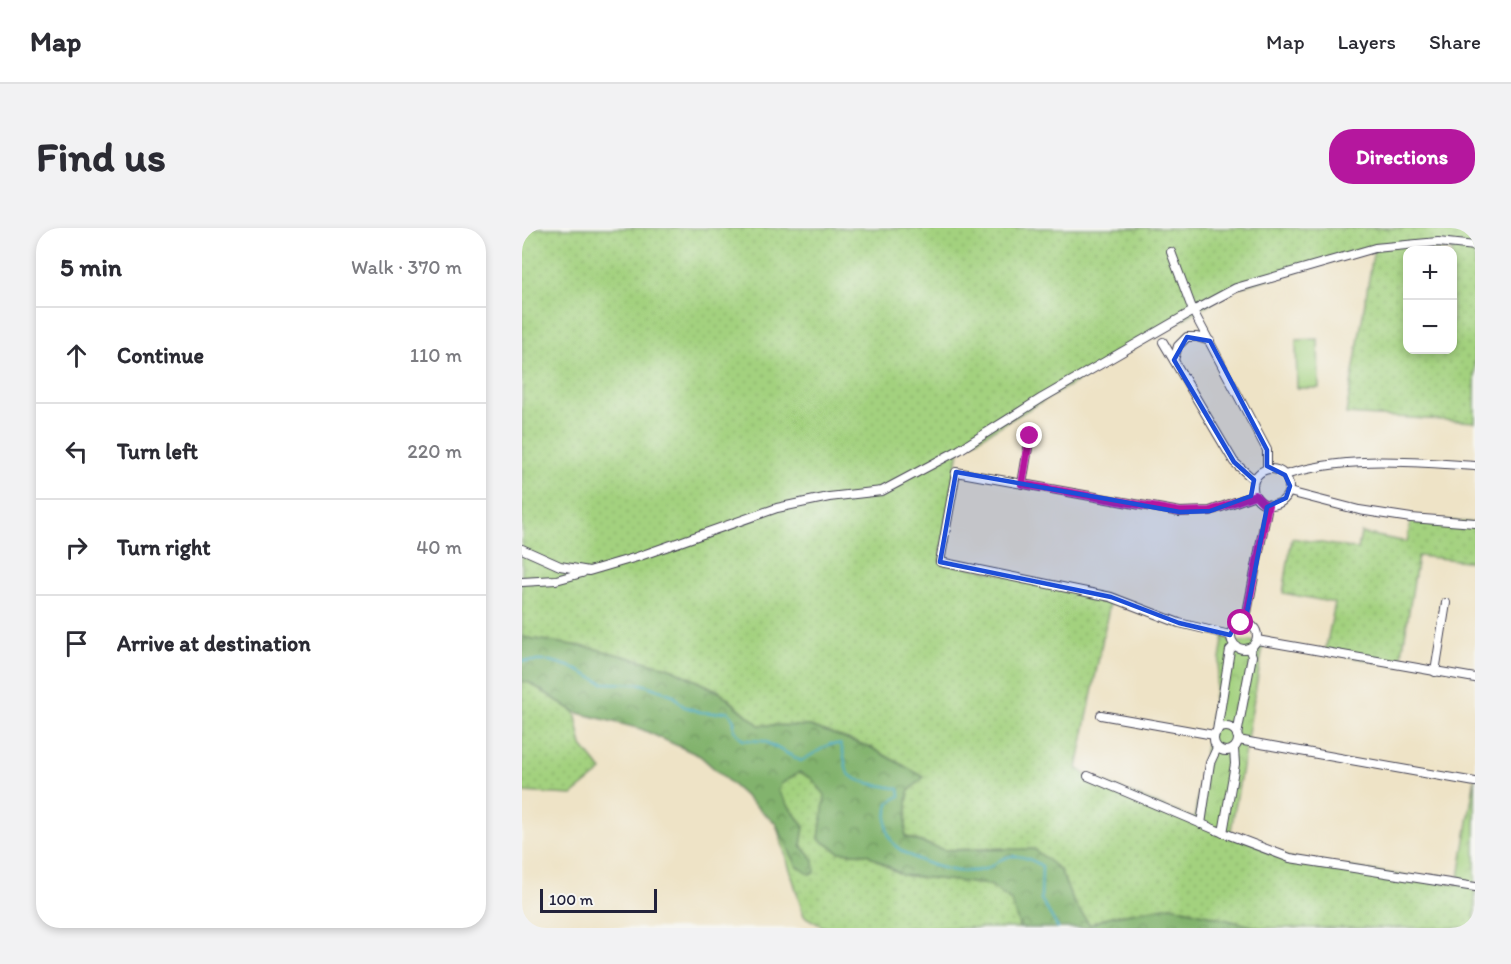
<!DOCTYPE html>
<html lang="en">
<head>
<meta charset="utf-8">
<style>
	:root { --surface:#fff; --page:#f2f2f3; --text:#2b2b33; --muted:#7c7c81; --line:#e1e1e2; --accent:#b5179e }
	body { margin:0; font-family:Itim,sans-serif; background:var(--page); color:var(--text) }
	.controls { position:absolute; right:18px; top:18px; display:grid; overflow:hidden; border-radius:12px; box-shadow:0 3px 9px #0003 }
	.controls button { width:54px; height:54px; display:grid; place-items:center; padding:0; border:0; border-bottom:2px solid var(--line); background:var(--surface); color:var(--text); font:30px sans-serif }
	.scale { position:absolute; left:18px; bottom:15px; width:117px; box-sizing:border-box; padding-left:6px; border:3px solid #22223b; border-top:0; font-size:16px; line-height:21px; white-space:nowrap; color:#22223b; -webkit-text-stroke:4px #f6f6f2; paint-order:stroke }
	.stop { position:absolute; width:18px; height:18px; margin:-14px; border:4px solid #b5179e; border-radius:50%; background:#fff }
	.stop.end { background:#b5179e; border-color:#fff; box-shadow:0 2px 6px #0008 }
	.list { margin:0; padding:0; list-style:none }
	h2 { display:flex; justify-content:space-between; align-items:center; height:78px; margin:0; padding:0 24px; font-size:26px }
	h2 small { font-size:20px; font-weight:400; color:var(--muted) }
	.list li { display:grid; grid-template-columns:39px 1fr auto; gap:18px; align-items:center; box-sizing:border-box; height:96px; padding:0 24px; border-top:2px solid var(--line) }
	.list b { display:block; font-size:22px; white-space:nowrap }
	.list em { font-size:20px; font-style:normal; color:var(--muted) }
	.icon { flex:none; width:33px; height:33px; fill:none; stroke:currentColor; stroke-width:2; stroke-linecap:round; stroke-linejoin:round }
	.map { position:relative; flex:none; width:953px; height:700px; overflow:hidden; border-radius:24px }
	header { display:flex; align-items:center; gap:36px; box-sizing:border-box; height:84px; padding:0 30px; background:var(--surface); border-bottom:2px solid var(--line) }
	header strong { font-size:28px }
	nav { display:flex; gap:33px; margin-inline-start:auto; font-size:21px }
	.intro { display:flex; align-items:center; justify-content:space-between; box-sizing:border-box; height:144px; padding:0 36px }
	h1 { margin:0; font-size:42px }
	.button { padding:15px 27px; border-radius:24px; background:var(--accent); color:#fff; font-size:21px; font-weight:700 }
	main { display:flex; gap:36px; padding:0 36px }
	aside { flex:1; background:var(--surface); border-radius:24px; box-shadow:0 3px 9px #0003 }
	.map>svg:first-child { display:block }
	.grass { fill:url(#grass-dots); stroke:#627a5c; stroke-width:1.5; fill-rule:evenodd }
	.forest { fill:url(#forest-crowns); stroke:#526a54; stroke-width:1.5 }
	.park { fill:url(#park-crowns); stroke:#627a5c; stroke-width:1.5 }
	.pitch { fill:#a3d17e; stroke:#627a5c; stroke-width:1.5 }
	.lines { fill:none; stroke-linecap:round; stroke-linejoin:round }
	.stream { stroke:#47acc7; stroke-width:2 }
	.street-casing { stroke:#413f50; stroke-width:10 }
	.street { stroke:#fff; stroke-width:8 }
	.route { stroke:#b5179e; stroke-width:8 }
	.marked { fill:#1d4ed8; fill-opacity:0.2; stroke:#1d4ed8; stroke-width:4.5; stroke-linejoin:round }
</style>
</head>
<body>
<header>
<strong>Map</strong>
<nav><a>Map</a><a>Layers</a><a>Share</a></nav>
</header>
<div class="intro"><h1>Find us</h1><a class="button">Directions</a></div>
<main>
<aside>
<h2>5 min<small>Walk · 370 m</small></h2>
<ul class="list">
<li><svg class="icon" aria-label="ahead" viewBox="0 0 24 24"><path d="M12 20V5M6 11l6-6 6 6"/></svg><div><b>Continue</b></div><em>110 m</em></li>
<li><svg class="icon" aria-label="left" viewBox="0 0 24 24"><path d="M17 20v-9H6M10 6l-5 5 5 5"/></svg><div><b>Turn left</b></div><em>220 m</em></li>
<li><svg class="icon" aria-label="right" viewBox="0 0 24 24"><path d="M7 20v-9h11M14 6l5 5-5 5"/></svg><div><b>Turn right</b></div><em>40 m</em></li>
<li><svg class="icon" aria-label="arrive" viewBox="0 0 24 24"><path d="M6 21V4h12l-3 4 3 4H6"/></svg><div><b>Arrive at destination</b></div></li>
</ul>
</aside>
<div class="map">
<svg width="953" height="700" viewBox="0 0 953 700">
	<defs>
		<pattern id="grass-dots" width="8" height="8" patternUnits="userSpaceOnUse" patternTransform="scale(1.5)"><rect width="8" height="8" fill="#a3d17e"/><path d="M2 2h.1M6 6h.1" fill="none" stroke="#8cb36e" stroke-width="1.8" stroke-linecap="round"/></pattern>
		<pattern id="forest-crowns" width="20" height="18" patternUnits="userSpaceOnUse" patternTransform="scale(1.5)"><rect width="20" height="18" fill="#82b36d"/><path d="M2 6a3 3 0 1 1 6 0M12 15a3 3 0 1 1 6 0" fill="none" stroke="#6a915b"/></pattern>
		<pattern id="park-crowns" width="20" height="18" patternUnits="userSpaceOnUse" patternTransform="scale(1.5)"><rect width="20" height="18" fill="#a3d17e"/><path d="M2 6a3 3 0 1 1 6 0M12 15a3 3 0 1 1 6 0" fill="none" stroke="#8cb36e"/></pattern>
	</defs>
	<rect width="100%" height="100%" fill="#f6f6f2"/>
	<filter id="ink" filterUnits="userSpaceOnUse"><feTurbulence type="fractalNoise" baseFrequency=".0167" numOctaves="2"/><feDisplacementMap in="SourceGraphic" scale="12" xChannelSelector="R" yChannelSelector="G"/><feConvolveMatrix kernelMatrix="1 2 1 2 8 2 1 2 1" color-interpolation-filters="sRGB"/></filter>
	<filter id="wash" filterUnits="userSpaceOnUse"><feTurbulence type="fractalNoise" baseFrequency=".008" numOctaves="4" result="noise"/><feDisplacementMap in="SourceGraphic" scale="24" xChannelSelector="R" yChannelSelector="G"/><feGaussianBlur stdDeviation="1.35" result="paint"/><feColorMatrix in="noise" values="0 0 0 0 0 0 0 0 0 0 0 0 0 0 0 0 0 1.4 0 .05"/><feComposite in="paint" operator="in"/></filter>
	<g filter="url(#wash)">
		<rect width="100%" height="100%" fill="#eee3c6"/>
		<!-- grass -->
		<g class="grass">
			<path d="M0,0H953V194L824,186L852,21L714,60L437,222L418,333L589,369L555,540L566,548L768,630L953,659V700H738L649,678L586,689L568,697L552,675L538,642L481,620L422,622L383,608L386,564L401,549L348,519L288,498L237,497L197,463L148,440L70,420L0,409ZM886,22H930V122H886Z"/>
			<polygon points="889,290 953,295 953,334 896,328 878,438 803,424 813,375 761,365 770,310 836,321 839,305 885,314"/>
			<polygon points="0,453 8,455 53,484 60,518 80,543 50,567 0,564"/>
			<polygon points="277,544 289,549 304,567 297,611 317,624 345,626 380,647 468,657 489,673 498,700 303,700 282,688 254,596 275,638 292,632 279,617 282,599 255,563 258,557"/>
		</g>
		<!-- forest -->
		<polygon class="forest" points="0,409 70,420 148,440 197,464 237,497 288,498 348,519 402,549 386,564 383,609 422,622 512,621 538,642 552,675 568,697 586,689 649,678 738,700 498,700 489,673 468,657 380,647 345,626 317,624 297,611 303,567 289,550 277,544 259,556 256,563 282,599 279,617 292,632 293,645 287,646 275,638 254,596 178,528 119,501 53,484 8,455 0,453"/>
		<!-- park -->
		<g class="park">
			<polygon points="702,406 709,414 742,413 708,608 672,593"/>
			<polygon points="953,550 953,659 936,656"/>
		</g>
		<!-- pitch -->
		<polygon class="pitch" points="796,111 797,160 775,160 774,112"/>
		<g class="lines">
			<!-- stream -->
			<path class="stream" d="M0,433H29L49,439L81,455L120,456L151,467L161,478L178,484L192,485L206,483L212,492V502L221,512L242,513L279,533L308,516H318C323,525 322,534 325,543C330,556 364,557 377,561L378,568L366,575C364,588 362,604 371,615C383,630 429,646 448,643C453,643 461,642 466,640C475,636 478,629 490,628C501,627 511,632 520,638L519,671L536,700"/>
		</g>
	</g>
	<g filter="url(#ink)">
		<g class="lines">
			<defs>
				<g id="street">
					<polyline points="649,24 671,83 745,222 745,241"/>
					<polyline points="641,114 712,234 732,252"/>
					<polyline points="652,132 656,118 665,109 675,109 688,113"/>
					<circle cx="749" cy="259" r="18"/>
					<path d="M763,247C824,227 890,234 953,238"/>
					<polyline points="500,256 508,208"/>
					<polyline points="767,264 837,282 889,290 953,295"/>
					<polyline points="0,321 38,338 67,343 115,329 255,280 307,269 360,263 437,222 520,170 671,83 714,60 853,20 916,14 953,18"/>
					<polyline points="0,354 34,352 60,345"/>
					<circle cx="722" cy="408" r="13"/>
					<polyline points="723,395 746,277"/>
					<polyline points="708,407 657,395 589,369 418,334 434,244 658,284 688,283 733,267"/>
					<polyline points="735,412 953,450"/>
					<polyline points="913,444 924,375"/>
					<polyline points="579,487 692,507"/>
					<circle cx="704" cy="511" r="12"/>
					<polyline points="695,503 708,422 712,418"/>
					<polyline points="715,507 730,428 727,420"/>
					<polyline points="716,512 953,554"/>
					<polyline points="566,548 694,602 768,630 953,659"/>
					<polyline points="679,596 688,535 695,520"/>
					<polyline points="701,605 713,536 712,521"/>
				</g>
			</defs>
			<!-- street casing -->
			<use href="#street" class="street-casing"/>
			<!-- street -->
			<use href="#street" class="street"/>
		</g>
	</g>
	<g class="lines" filter="url(#ink)">
		<!-- route -->
		<polyline class="route" points="508,208 500,256 658,284 688,283 733,267 741,275 746,277 723,394 719,395"/>
	</g>
	<!-- marked area -->
	<path class="marked" d="M665,109L688,113L745,222V238L763,247L768,258L764,270L745,279L723,395L712,399L708,407L657,395L589,369L418,334L434,244L658,284L688,283L729,268L732,252L712,234L652,132Z"/>
</svg>
<div class="controls">
<button>+</button>
<button>−</button>
</div>
<div class="scale">100 m</div>
<div class="stop" style="left:719px;top:395px"></div>
<div class="stop end" style="left:508px;top:208px"></div>
</div>
</main>
</body>
</html>
